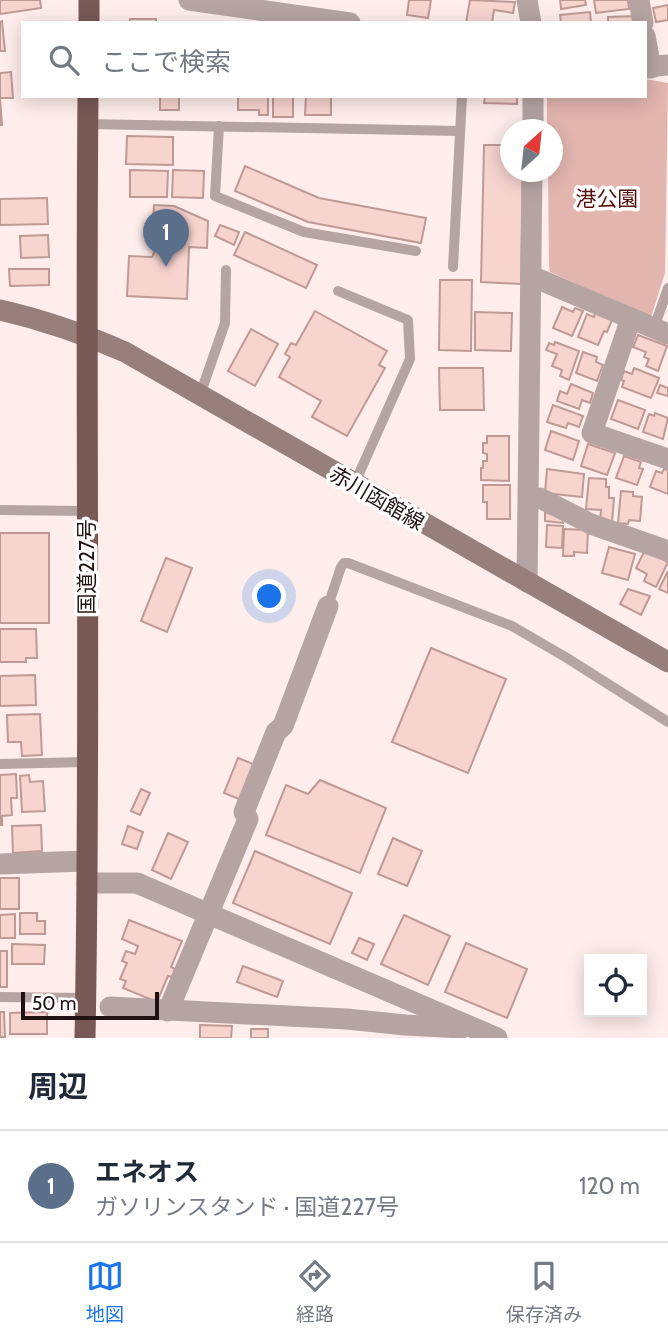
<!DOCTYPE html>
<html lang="ja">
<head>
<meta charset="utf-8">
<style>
	:root { --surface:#fff; --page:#f6f6f7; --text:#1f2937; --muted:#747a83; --line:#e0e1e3; --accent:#1a73e8 }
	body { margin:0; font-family:Cabin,"Noto Sans JP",sans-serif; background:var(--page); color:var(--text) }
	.controls { position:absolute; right:21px; bottom:21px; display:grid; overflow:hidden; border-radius:0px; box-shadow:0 4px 18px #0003 }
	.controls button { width:63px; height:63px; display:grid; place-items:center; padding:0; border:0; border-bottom:2px solid var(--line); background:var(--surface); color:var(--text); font:35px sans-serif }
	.compass { position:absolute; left:500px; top:119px; width:63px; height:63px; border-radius:50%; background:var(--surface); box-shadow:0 4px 18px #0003; rotate:27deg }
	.scale { position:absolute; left:21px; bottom:18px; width:138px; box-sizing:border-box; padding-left:7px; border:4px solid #1f1210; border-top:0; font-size:19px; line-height:24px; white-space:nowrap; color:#1f1210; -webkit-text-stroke:5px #fff; paint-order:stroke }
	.you { position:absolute; left:270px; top:597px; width:24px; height:24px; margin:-18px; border:5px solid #fff; border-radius:50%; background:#1a73e8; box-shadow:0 0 0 10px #1a73e833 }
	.badge { display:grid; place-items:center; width:46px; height:46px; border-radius:50%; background:var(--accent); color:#fff; font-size:23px; font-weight:700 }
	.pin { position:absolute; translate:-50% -58px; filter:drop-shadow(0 2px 4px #0008) }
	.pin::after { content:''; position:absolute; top:37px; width:24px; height:21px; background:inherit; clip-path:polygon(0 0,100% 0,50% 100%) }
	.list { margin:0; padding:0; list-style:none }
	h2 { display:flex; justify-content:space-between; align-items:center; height:91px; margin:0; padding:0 28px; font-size:30px }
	h2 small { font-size:23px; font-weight:400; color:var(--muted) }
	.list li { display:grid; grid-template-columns:46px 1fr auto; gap:21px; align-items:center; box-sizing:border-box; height:112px; padding:0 28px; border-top:2px solid var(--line) }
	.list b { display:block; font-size:26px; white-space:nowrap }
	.list p { margin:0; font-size:23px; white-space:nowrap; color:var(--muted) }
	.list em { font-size:23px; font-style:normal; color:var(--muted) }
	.icon { flex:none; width:38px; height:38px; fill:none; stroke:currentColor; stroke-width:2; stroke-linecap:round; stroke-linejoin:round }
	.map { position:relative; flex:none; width:668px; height:1038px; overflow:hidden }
	.search { position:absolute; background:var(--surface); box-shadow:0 4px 18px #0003; left:21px; right:21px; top:21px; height:77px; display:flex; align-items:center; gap:18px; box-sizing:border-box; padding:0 24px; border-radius:0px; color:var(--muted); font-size:26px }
	.sheet { height:203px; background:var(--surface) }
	nav { display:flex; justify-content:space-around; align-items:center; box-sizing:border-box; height:98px; border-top:2px solid var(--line); background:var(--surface); font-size:19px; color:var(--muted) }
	nav a { display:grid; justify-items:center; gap:4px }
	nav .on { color:var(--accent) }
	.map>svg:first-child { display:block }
	.green { fill:#e2b5af }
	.building { fill:#f8d4cf; stroke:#bf9a95; stroke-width:2 }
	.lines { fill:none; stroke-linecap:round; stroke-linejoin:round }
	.service { stroke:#b5a4a2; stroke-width:10 }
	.minor { stroke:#b5a4a2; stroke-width:21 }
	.tertiary { stroke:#b5a4a2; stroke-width:21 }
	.secondary { stroke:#977f7c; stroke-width:21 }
	.trunk { stroke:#785956; stroke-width:21 }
	.labels { text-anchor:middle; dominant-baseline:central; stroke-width:7; stroke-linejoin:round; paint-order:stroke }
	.park-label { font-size:21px; fill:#571210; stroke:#fff }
	.street-label { font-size:21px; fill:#1f1210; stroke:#fff }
</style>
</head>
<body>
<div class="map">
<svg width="668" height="1038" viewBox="0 0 668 1038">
	<rect width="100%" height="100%" fill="#feedeb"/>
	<!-- green -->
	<polygon class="green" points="645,79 668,83 665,273 651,317 550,272 549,266 548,172 552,172 552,130 547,129 547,96 645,96"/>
	<!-- building -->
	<g class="building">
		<polygon points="0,0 40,0 41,8 0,14"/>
		<polygon points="409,0 431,0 428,18 407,15"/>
		<polygon points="470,0 515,2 513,13 494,10 492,23 466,23"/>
		<polygon points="560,0 585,0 586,5 561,9"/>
		<polygon points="594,0 628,0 629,9 596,13"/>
		<polygon points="668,5 668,20 656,22 653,8"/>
		<polygon points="590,12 591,23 561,23 560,15"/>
		<polygon points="635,16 635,23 608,23 608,17"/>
		<polygon points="130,19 156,19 156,23 159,23 130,23"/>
		<polygon points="2,21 5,51 0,51 0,22"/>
		<polygon points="11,72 13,98 0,98 2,125 0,125 0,73"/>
		<rect x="160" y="96" width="19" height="14"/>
		<polygon points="238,96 268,96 268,115 259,115 259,110 238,110"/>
		<rect x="273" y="96" width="20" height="21"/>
		<polygon points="306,96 331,96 331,115 305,115"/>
		<polygon points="485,96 517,96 517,104 484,103"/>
		<polygon points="127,136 173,137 173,165 126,164"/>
		<polygon points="484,145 510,145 510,172 523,172 521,284 481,282"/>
		<polygon points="245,166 319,198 426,218 421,243 308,222 235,191"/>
		<polygon points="130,170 168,171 167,197 130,197"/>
		<polygon points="173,170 204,171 203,198 172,197"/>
		<polygon points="47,198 48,224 0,225 0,199"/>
		<polygon points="154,205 174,206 208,221 207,248 189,247 187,299 127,296 129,256 152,257 167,223 153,223"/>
		<polygon points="220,225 239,232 234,245 215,236"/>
		<polygon points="245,232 317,265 306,288 234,255"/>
		<polygon points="48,235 49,257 21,258 20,236"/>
		<polygon points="9,269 49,269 49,285 10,286"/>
		<polygon points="440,280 472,280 471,351 439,350"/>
		<polygon points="562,307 573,312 575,308 583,311 572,336 553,328"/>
		<polygon points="315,311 387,351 379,365 385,368 347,436 312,417 321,401 279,377 290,357 285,354 291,343 296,345"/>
		<polygon points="475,312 512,313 511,351 475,350"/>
		<polygon points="595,313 612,320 607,332 604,331 598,345 578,337 587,314 594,317"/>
		<polygon points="251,329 278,344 255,386 228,371"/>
		<polygon points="638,335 667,346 658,371 646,366 649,359 644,357 646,352 633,347"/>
		<polygon points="555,342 579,351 569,380 560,376 562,370 552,366 557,354 546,350 549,343 554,345"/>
		<polygon points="583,352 597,357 596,362 603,365 597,381 576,373"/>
		<polygon points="439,368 483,368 484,410 440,410"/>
		<polygon points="634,368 659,378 651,398 622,387 624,381 621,380 624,371 632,374"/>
		<polygon points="571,384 593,393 590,403 582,400 579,409 557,401 560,391 567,394"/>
		<polygon points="660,385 668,388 668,396 657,393"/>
		<polygon points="618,400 645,410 638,429 611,419"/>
		<polygon points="553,405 583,416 579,427 568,423 566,428 547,422"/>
		<polygon points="655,413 668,418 663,439 643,432 649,414 654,416"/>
		<polygon points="551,431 579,441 573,460 545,450"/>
		<polygon points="487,436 509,436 509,481 481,480 481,468 483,468 483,461 487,461 487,454 483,453 483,443 487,443"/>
		<polygon points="588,444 615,453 607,475 581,466"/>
		<polygon points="624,456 641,462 639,468 643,469 637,485 616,478"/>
		<polygon points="547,469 584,474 582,497 545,493"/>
		<polygon points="664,469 668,470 668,494 650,487 656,471 662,473"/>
		<polygon points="589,478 606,479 606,487 609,487 609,498 614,498 612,522 600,521 601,510 586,509"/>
		<polygon points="483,485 510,485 510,519 487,519 487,502 483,502"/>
		<polygon points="621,491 633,492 633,496 642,497 640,521 629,520 628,524 618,523"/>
		<polygon points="545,512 563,518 563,523 545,521"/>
		<polygon points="547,525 563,526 562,548 546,547"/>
		<polygon points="564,529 588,530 587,553 574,552 574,556 563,556"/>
		<rect x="0" y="533" width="49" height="90"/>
		<polygon points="609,547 635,554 628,580 602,573"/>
		<polygon points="645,550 668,562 656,587 644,581 647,574 636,568"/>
		<polygon points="166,558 192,568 167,632 141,621"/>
		<polygon points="668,571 668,593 659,589"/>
		<polygon points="628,589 650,596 641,615 620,604"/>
		<polygon points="0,629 36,629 37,658 26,658 26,662 0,662"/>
		<polygon points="431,648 506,679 468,773 392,742"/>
		<polygon points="35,675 36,705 0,706 0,676"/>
		<polygon points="40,714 42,755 22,756 21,742 8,742 7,715"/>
		<polygon points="238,758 258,766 244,801 224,793"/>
		<polygon points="16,774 17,798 11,798 12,815 2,816 2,825 0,825 0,775"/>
		<polygon points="29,775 30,782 43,781 45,811 22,812 20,776"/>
		<polygon points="320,780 386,808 360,873 266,835 286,785 308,794"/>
		<polygon points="141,789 150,793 140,815 131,811"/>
		<polygon points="41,825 42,851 13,853 12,826"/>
		<polygon points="128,826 143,832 137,849 122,844"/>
		<polygon points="168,833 188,842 171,879 152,870"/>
		<polygon points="393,838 422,851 407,886 378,874"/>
		<polygon points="255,851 352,893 330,944 233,903"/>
		<rect x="0" y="878" width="19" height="31"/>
		<polygon points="20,913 37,913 37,921 45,921 45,934 20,934"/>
		<polygon points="15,914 15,938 0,938 0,915"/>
		<polygon points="404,915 450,936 428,985 381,964"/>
		<polygon points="129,920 182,941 171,967 175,969 172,977 168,976 157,1002 123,988 126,981 120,979 127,963 122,961 126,951 135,954 138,946 122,939"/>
		<polygon points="359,938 374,944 367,960 352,953"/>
		<polygon points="466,943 527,969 507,1018 445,992"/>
		<polygon points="12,944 45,945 44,964 12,964"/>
		<rect x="0" y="951" width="7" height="36"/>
		<polygon points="243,966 283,981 277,997 237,982"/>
		<polygon points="0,1012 4,1012 5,1037 0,1037"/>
		<polygon points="47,1012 47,1034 10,1034 10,1013"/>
		<polygon points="200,1025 232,1026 231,1038 200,1038"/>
		<rect x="251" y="1029" width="17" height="9"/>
	</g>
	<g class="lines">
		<!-- service -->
		<g class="service">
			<polyline points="88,124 460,131"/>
			<polyline points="219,126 215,196 304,232 416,251"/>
			<polyline points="453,267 462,96"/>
			<polyline points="338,291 408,320 410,359 354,485"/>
			<polyline points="654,328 668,288"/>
			<polyline points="200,395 225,323 226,270"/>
			<polyline points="0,510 86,511"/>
			<polyline points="328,606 341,567 344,563 348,563 512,626 567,658 668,722"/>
			<polyline points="0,764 86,762"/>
			<polyline points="0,997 86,998"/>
		</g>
		<!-- minor -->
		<g class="minor">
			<polyline points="527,0 531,23"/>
			<polyline points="639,0 643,23"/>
			<polyline points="645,36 651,68"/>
			<polyline points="533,130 533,96"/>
			<polyline points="531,276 668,334"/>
			<polyline points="631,318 592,433 668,459"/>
			<polyline points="540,498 591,524 668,551"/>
			<polyline points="527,582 532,172"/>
			<polyline points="0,864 86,861"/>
			<polyline points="87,883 137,883 497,1038"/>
			<polyline points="110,1007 347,1019 405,1025 462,1028"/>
			<polyline points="168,1011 248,819 244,812 276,732 283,726 328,606"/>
		</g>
		<!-- tertiary -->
		<g class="tertiary">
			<polyline points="189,0 350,23"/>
			<polyline points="645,67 668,65"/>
		</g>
		<!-- secondary -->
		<path class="secondary" d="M0,310C44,320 84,334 125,352L668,662"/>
		<!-- trunk -->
		<g class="trunk">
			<polyline points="89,23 89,0"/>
			<path d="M85,1038C91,724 85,410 88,96"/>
		</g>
	</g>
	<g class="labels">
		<!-- park labels -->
		<g class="park-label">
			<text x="607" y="198">港公園</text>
		</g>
		<!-- street labels -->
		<g class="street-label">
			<text transform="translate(377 498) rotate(30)">赤川函館線</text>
			<text transform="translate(86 567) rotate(-90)">国道227号</text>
		</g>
	</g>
</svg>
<div class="controls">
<button><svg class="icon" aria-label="locate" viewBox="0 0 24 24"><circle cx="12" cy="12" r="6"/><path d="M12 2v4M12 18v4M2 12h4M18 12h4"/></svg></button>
</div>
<svg class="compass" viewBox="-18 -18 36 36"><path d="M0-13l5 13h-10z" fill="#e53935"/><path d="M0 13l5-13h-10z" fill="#747a83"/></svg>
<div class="scale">50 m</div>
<div class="you"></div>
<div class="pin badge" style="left:166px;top:267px;background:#5c6f8a">1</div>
<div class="search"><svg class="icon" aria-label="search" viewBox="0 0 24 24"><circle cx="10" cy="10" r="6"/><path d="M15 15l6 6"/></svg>ここで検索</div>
</div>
<section class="sheet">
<h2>周辺<small></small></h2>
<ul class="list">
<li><span class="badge" style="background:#5c6f8a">1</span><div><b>エネオス</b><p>ガソリンスタンド · 国道227号</p></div><em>120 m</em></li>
</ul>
</section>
<nav>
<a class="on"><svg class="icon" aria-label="map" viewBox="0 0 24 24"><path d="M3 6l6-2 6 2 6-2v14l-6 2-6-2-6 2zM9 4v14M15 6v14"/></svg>地図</a>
<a><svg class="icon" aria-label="directions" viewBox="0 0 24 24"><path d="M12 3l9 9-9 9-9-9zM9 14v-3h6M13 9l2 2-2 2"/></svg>経路</a>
<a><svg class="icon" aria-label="saved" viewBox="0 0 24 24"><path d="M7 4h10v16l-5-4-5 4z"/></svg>保存済み</a>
</nav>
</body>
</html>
